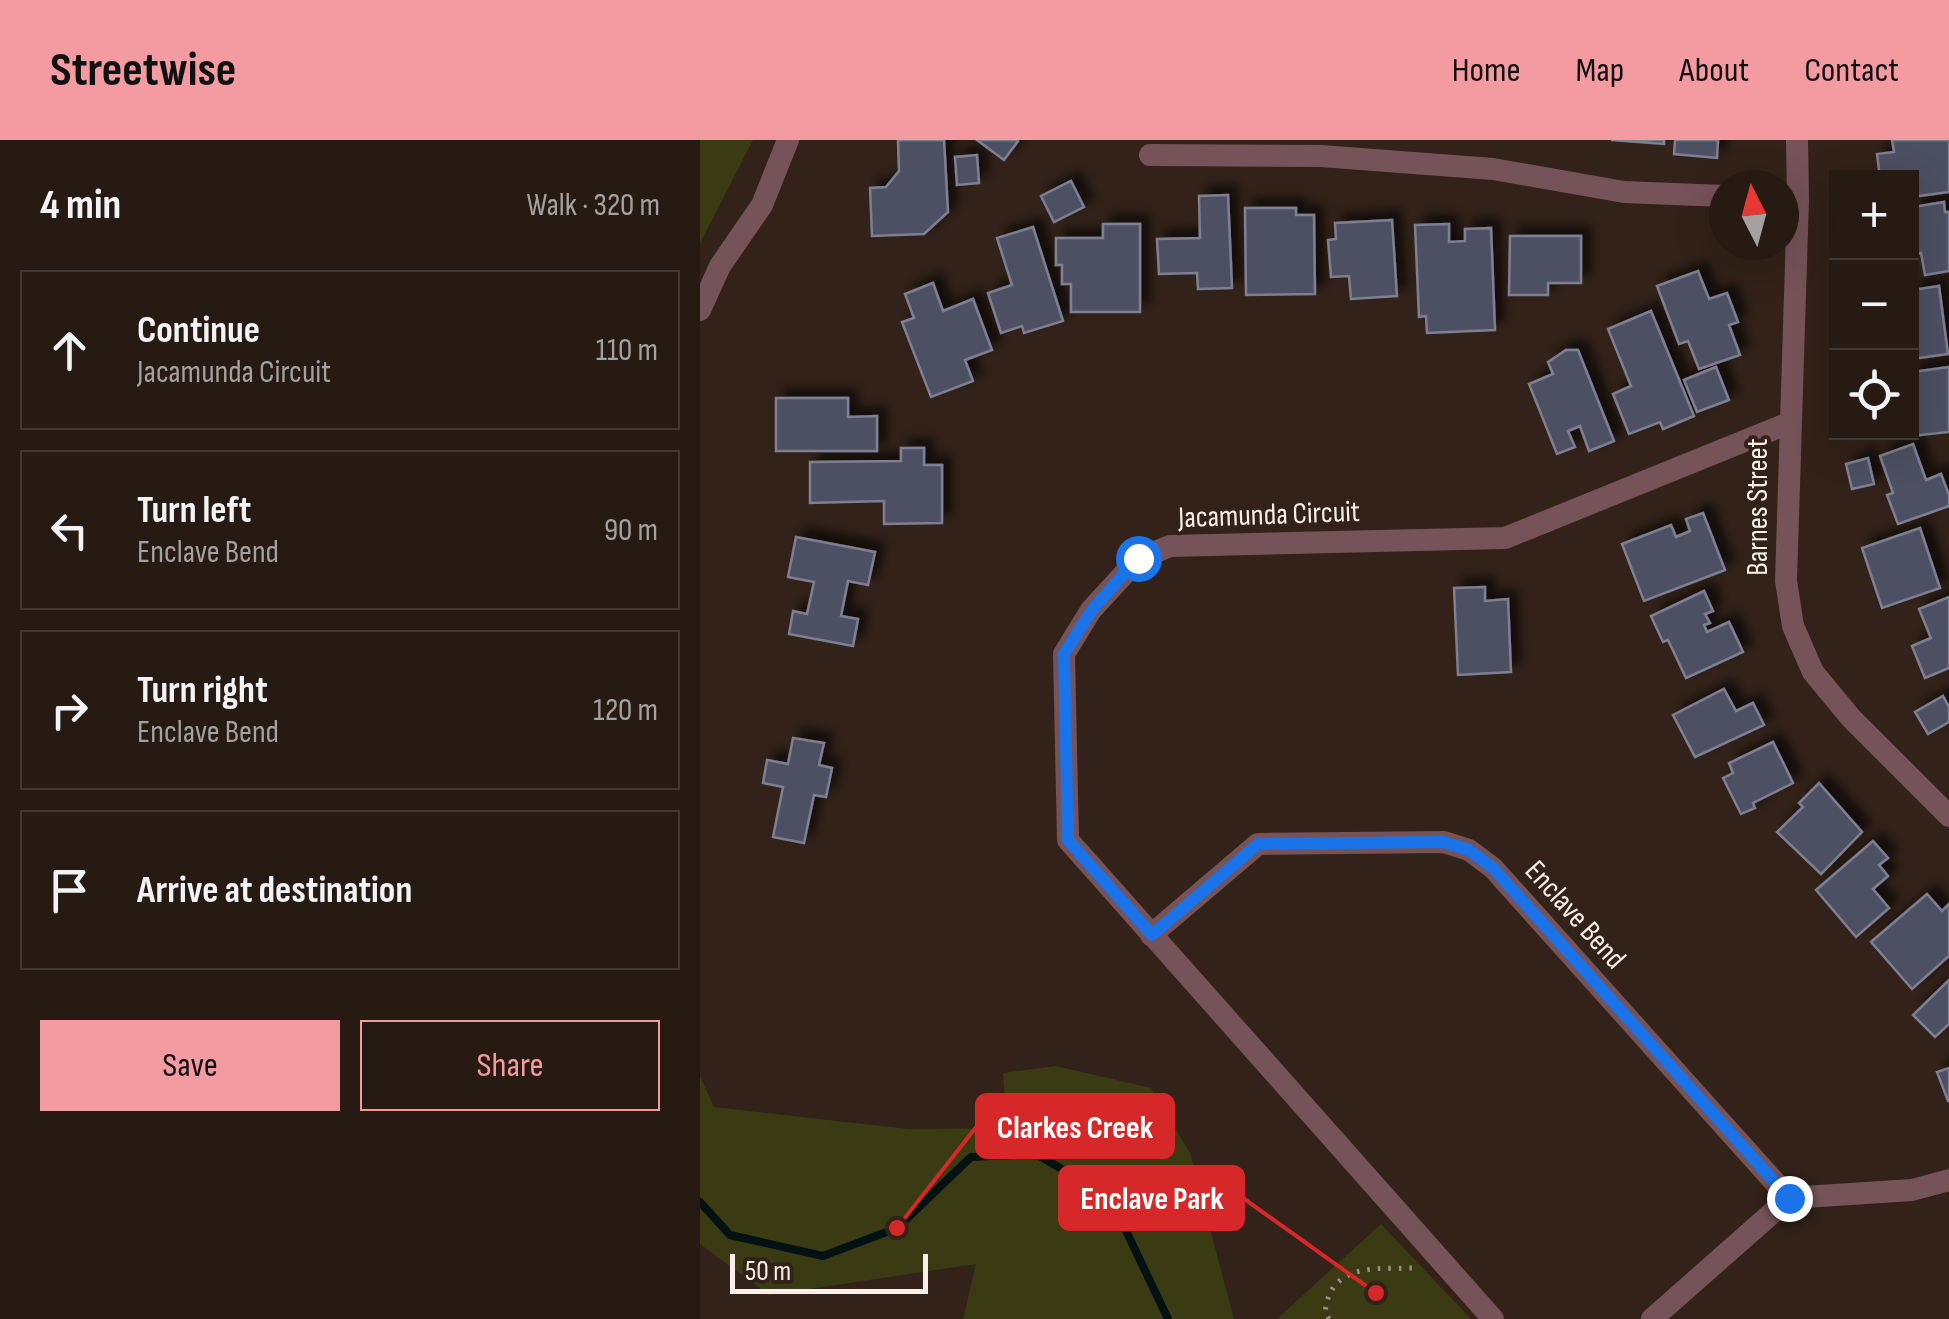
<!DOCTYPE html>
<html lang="en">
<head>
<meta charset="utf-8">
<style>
	:root { --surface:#261a13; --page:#2e231c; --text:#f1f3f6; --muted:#a4a1a0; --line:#423833; --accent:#f49aa1 }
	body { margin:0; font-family:"Sofia Sans Condensed",sans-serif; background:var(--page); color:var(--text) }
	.controls { position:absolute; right:30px; top:30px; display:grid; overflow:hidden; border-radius:0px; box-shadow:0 10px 40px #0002 }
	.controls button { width:90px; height:90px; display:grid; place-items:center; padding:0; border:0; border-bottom:2px solid var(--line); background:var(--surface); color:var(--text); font:50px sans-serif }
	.compass { position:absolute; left:1009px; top:30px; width:90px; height:90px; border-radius:50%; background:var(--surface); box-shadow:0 10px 40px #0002; rotate:354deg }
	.scale { position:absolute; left:30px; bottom:25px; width:198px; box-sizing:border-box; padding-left:10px; border:5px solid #faefe8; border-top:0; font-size:28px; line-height:35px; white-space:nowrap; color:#faefe8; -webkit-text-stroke:8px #322219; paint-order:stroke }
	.stop { position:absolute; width:30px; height:30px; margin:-22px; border:8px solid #1a73e8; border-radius:50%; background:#fff }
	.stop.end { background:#1a73e8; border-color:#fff; box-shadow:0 2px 10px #0008 }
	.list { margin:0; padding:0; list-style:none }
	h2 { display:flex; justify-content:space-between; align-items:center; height:130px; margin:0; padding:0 40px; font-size:42px }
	h2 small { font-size:32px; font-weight:400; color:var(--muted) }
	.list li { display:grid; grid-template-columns:65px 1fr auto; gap:30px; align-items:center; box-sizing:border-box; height:160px; margin:0 20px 20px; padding:0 20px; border:2px solid var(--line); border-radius:0px }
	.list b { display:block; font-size:38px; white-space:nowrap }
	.list p { margin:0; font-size:32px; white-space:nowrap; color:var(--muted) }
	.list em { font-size:32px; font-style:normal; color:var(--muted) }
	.actions { display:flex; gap:20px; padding:30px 40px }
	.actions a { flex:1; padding:22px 0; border:2px solid var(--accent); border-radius:0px; text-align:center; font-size:35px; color:var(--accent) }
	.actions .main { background:var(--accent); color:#111 }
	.icon { flex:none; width:55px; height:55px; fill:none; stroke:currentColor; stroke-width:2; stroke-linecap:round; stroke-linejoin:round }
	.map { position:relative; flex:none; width:1249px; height:1179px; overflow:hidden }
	header { display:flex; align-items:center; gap:60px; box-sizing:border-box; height:140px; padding:0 50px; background:var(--accent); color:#111 }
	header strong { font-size:48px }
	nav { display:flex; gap:55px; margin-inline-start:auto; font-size:35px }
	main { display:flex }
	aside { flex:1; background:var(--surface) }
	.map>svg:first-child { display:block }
	.green { fill:#3a3b13 }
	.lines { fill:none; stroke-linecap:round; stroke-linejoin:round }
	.stream { stroke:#041113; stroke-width:8 }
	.building { fill:#4e5062; stroke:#7d7f93; stroke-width:2.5; filter:url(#shadow) }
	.path { stroke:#9d9088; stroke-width:5; stroke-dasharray:2.5 8; stroke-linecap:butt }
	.minor { stroke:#755358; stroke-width:22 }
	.route { stroke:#1a73e8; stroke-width:12 }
	.labels { text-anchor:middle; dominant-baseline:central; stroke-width:8; stroke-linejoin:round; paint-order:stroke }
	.street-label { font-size:30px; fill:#faefe8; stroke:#322219 }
	.leader { fill:none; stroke:#d62828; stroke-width:4 }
	.callout-dot { fill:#d62828; stroke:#322219; stroke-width:4 }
	.callout { fill:#d62828; stroke:#d62828; stroke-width:4 }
	.callout-label { font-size:32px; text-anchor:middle; font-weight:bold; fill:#fff }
</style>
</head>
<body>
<header>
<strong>Streetwise</strong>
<nav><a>Home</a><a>Map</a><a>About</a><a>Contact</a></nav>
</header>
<main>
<aside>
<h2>4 min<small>Walk · 320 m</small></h2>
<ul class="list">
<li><svg class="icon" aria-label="ahead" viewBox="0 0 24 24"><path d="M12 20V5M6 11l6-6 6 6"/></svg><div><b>Continue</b><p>Jacamunda Circuit</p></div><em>110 m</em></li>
<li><svg class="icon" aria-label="left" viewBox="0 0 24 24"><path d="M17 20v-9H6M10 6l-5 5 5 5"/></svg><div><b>Turn left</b><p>Enclave Bend</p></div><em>90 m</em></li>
<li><svg class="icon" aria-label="right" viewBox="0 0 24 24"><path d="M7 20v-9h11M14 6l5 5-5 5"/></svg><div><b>Turn right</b><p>Enclave Bend</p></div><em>120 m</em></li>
<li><svg class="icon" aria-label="arrive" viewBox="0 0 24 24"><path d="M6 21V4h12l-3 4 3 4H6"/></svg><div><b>Arrive at destination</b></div></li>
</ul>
<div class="actions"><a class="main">Save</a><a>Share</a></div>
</aside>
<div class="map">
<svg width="1249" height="1179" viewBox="0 0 1249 1179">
	<defs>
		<filter id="shadow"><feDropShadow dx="9" dy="-9" stdDeviation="5" flood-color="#0009"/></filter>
	</defs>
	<rect width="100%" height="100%" fill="#322219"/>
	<!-- green -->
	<g class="green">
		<polygon points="0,0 53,0 0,103"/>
		<polygon points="356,926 451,948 490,1013 534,1179 263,1179 276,1124 69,1155 0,1104 0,936 14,967 208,989 307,988 303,933"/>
		<polygon points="681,1084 771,1179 577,1179"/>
	</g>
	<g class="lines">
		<!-- stream -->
		<polyline class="stream" points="0,1062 30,1095 123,1116 197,1088 271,1017 336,1014 410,1057 468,1179"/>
	</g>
	<!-- building -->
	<g class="building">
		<polygon points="198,0 244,0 248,72 224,94 172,96 170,48 186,47 199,31"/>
		<polygon points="277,0 317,0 318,1 304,20"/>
		<polygon points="911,0 964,0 964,4"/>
		<polygon points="975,0 1018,0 1017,18 974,14"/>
		<polygon points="1192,0 1249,0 1249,52 1212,57 1212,38 1180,38 1177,14 1194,12"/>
		<polygon points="277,15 279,43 257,45 255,17"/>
		<polygon points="371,41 384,67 354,82 341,56"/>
		<polygon points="528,55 532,148 498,149 497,133 459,134 457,99 500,98 499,56"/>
		<polygon points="1244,62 1245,72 1249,72 1249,131 1225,135 1221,113 1212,115 1213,67"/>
		<polygon points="545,68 596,68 596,75 614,75 615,154 546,155"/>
		<polygon points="692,80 697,156 651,159 649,136 631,137 628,100 636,99 635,83"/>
		<polygon points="403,84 440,84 440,172 371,172 371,144 362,144 362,125 356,125 356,98 403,98"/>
		<polygon points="749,84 749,102 765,101 765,89 791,88 795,190 727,193 726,176 719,177 715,85"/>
		<polygon points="333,87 363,181 324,193 322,186 301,193 288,153 312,145 297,98"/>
		<polygon points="810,96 881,96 881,143 848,143 848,155 809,155"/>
		<polygon points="998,131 1009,159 1027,153 1038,182 1029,185 1040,215 999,229 988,201 979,204 957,146"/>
		<polygon points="233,143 243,171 273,159 292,210 265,220 273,241 231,257 202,182 214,178 205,154"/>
		<polygon points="1239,146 1248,214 1212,219 1212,150"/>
		<polygon points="951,171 994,276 963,289 960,282 929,294 913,254 931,246 908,189"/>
		<polygon points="866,210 878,210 914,301 889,311 880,286 868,291 875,307 857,314 829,244 853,234 848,222"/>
		<polygon points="1016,227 1029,260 997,272 984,240"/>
		<polygon points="1249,227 1249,292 1203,297 1202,292 1212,292 1212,232"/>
		<polygon points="76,258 148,258 148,277 177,276 177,311 76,311"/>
		<polygon points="1213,304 1226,340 1241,334 1249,355 1249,366 1198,384 1187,355 1193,353 1180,316"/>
		<polygon points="201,308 224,308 224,325 242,325 242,383 184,384 184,361 110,363 110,322 201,321"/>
		<polygon points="1168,318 1174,344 1152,349 1146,324"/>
		<polygon points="1003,373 1025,430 944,461 922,404 971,385 976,397 990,391 986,379"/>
		<polygon points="1220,388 1240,448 1182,468 1162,408"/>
		<polygon points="96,397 175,412 168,445 148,441 141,476 158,479 153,506 89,494 93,471 107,474 114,442 88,437"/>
		<polygon points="785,447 785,461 808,459 811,532 758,535 754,448"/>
		<polygon points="1004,451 1013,471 1005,474 1010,483 1004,485 1007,492 1029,482 1043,512 986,538 968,500 963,502 951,476"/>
		<polygon points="1249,457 1249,528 1225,538 1212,506 1231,498 1219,469"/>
		<polygon points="1024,549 1036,571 1053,563 1064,585 995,617 973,575"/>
		<polygon points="1243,556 1249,567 1249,582 1228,594 1215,572"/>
		<polygon points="93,598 124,603 119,625 132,628 126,657 114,655 104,703 73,697 83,647 63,643 67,620 88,624"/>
		<polygon points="1073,602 1093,643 1053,663 1055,668 1041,674 1023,638 1033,633 1029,623"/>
		<polygon points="1119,643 1162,692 1121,734 1077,692 1103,667 1099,663"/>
		<polygon points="1173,701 1188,718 1179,725 1188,736 1173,749 1189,768 1156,797 1116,750"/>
		<polygon points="1227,754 1242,771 1249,764 1249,816 1212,849 1171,802"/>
		<polygon points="1249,840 1249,884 1235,897 1213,875"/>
		<polygon points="1249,928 1249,961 1248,961 1237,932"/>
	</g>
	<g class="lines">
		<!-- path -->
		<path class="path" d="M629,1179L625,1172C631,1122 677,1129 715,1128"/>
		<!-- minor -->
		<g class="minor">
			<polyline points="1097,0 1098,59 1086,441 1093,486 1113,532 1151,578 1249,676"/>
			<polyline points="450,15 621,16 793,29 924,52 1024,56"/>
			<polyline points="0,170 20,126 62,65 88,0"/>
			<polyline points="451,795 558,704 744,702 769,710 793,728 1089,1058"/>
			<polyline points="793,1179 368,700 364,514 391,470 438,419 470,406 805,398 1089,283"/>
			<polyline points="952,1179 1089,1058 1212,1050 1249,1040"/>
		</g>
	</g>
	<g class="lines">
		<!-- route -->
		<polyline class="route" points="438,418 392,470 364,514 368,700 452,795 558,704 744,702 769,710 793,728 1089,1058"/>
	</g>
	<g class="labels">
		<!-- street labels -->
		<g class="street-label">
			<text transform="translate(1058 367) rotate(-90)">Barnes Street</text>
			<text transform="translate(569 375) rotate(-2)">Jacamunda Circuit</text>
			<text transform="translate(875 775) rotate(48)">Enclave Bend</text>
		</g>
	</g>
	<!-- callouts -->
	<path class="leader" d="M197 1088L277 986M676 1153L543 1058"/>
	<g class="callout-dot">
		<circle cx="197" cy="1088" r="10"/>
		<circle cx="676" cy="1153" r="10"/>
	</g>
	<g class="callout">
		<rect x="277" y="955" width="196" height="62" rx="10"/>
		<rect x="360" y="1027" width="183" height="62" rx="10"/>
	</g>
	<g class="callout-label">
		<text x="375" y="998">Clarkes Creek</text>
		<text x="452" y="1069">Enclave Park</text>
	</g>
</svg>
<div class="controls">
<button>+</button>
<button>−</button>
<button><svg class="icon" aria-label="locate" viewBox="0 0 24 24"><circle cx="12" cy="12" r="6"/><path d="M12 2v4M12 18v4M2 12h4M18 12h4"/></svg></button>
</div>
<svg class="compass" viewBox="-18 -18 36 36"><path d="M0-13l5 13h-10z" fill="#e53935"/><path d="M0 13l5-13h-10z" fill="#a4a1a0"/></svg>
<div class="scale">50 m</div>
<div class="stop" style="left:438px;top:418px"></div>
<div class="stop end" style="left:1089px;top:1058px"></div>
</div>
</main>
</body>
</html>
